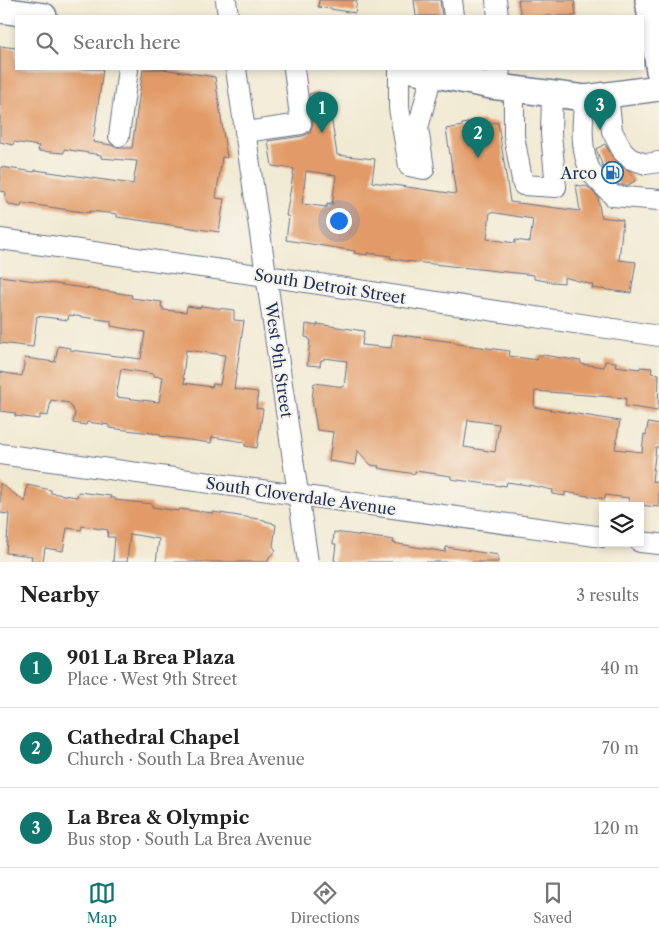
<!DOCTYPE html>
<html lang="en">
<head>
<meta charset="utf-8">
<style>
	:root { --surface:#fff; --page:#f2f2f2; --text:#222; --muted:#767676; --line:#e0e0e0; --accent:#0f766e }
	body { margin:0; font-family:"Libre Caslon Text",serif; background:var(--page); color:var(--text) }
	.controls { position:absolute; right:15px; bottom:15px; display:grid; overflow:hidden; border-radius:0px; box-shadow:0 2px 8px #0003 }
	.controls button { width:45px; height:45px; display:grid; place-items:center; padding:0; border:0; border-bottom:1px solid var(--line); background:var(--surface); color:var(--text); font:25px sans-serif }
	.you { position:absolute; left:338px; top:220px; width:18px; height:18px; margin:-12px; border:4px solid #fff; border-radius:50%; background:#1a73e8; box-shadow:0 0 0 8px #1a73e833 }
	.badge { display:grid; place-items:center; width:32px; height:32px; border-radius:50%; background:var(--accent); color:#fff; font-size:16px; font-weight:700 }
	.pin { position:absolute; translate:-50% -41px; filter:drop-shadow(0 1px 2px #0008) }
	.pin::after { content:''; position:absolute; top:26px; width:18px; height:15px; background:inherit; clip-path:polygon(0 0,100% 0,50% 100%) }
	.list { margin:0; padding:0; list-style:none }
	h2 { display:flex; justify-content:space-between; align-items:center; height:65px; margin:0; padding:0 20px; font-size:21px }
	h2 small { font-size:16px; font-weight:400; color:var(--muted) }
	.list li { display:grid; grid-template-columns:32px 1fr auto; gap:15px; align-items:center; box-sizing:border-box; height:80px; padding:0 20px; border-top:1px solid var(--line) }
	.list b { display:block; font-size:19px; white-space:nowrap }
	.list p { margin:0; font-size:16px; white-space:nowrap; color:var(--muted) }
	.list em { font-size:16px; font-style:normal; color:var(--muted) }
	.icon { flex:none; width:28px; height:28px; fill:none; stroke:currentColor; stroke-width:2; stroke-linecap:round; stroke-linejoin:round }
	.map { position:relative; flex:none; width:659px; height:562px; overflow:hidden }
	.search { position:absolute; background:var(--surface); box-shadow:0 2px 8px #0003; left:15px; right:15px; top:15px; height:55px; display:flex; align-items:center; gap:12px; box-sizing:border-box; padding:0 18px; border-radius:0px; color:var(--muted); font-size:19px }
	.sheet { height:305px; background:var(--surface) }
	nav { display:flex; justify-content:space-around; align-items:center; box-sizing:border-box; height:70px; border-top:1px solid var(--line); background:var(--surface); font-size:14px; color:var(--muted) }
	nav a { display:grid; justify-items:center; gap:2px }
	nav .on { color:var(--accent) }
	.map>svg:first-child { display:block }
	.building { fill:#e29b67; fill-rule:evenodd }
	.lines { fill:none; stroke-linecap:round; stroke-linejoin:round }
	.minor-casing { stroke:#667087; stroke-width:22 }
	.major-casing { stroke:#667087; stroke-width:28 }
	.minor { stroke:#fff; stroke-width:20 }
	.major { stroke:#fff; stroke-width:25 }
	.labels { text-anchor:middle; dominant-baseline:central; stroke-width:4; stroke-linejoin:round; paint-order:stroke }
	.poi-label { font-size:16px; fill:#1b2f5e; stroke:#f7f3e8; text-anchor:end }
	.street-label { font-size:16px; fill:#1b2f5e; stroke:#f7f3e8 }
</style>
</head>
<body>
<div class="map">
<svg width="659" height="562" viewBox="0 0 659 562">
	<rect width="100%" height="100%" fill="#f7f3e8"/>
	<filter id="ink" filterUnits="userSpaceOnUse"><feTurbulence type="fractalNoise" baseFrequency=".02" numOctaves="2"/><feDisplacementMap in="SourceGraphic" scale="10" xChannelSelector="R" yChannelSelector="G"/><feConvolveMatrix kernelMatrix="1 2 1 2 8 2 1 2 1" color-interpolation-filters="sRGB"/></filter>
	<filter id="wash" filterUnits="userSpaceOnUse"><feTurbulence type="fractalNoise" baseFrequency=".0096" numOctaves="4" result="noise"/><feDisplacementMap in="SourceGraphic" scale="20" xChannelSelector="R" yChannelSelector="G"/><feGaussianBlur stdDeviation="1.12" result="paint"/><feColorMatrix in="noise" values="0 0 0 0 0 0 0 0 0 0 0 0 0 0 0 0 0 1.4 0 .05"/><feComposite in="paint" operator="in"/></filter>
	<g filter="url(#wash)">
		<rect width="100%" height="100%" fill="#f1ead3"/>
		<g id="blocks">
			<!-- building -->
			<g class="building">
				<polygon points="319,0 357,0 355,13 318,7"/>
				<polygon points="414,0 440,0 442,16 416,16"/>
				<polygon points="518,0 574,0 576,16 521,16"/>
				<polygon points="0,46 16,48 16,69 103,69 93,142 111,145 117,148 132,148 143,69 163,69 215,77 227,158 222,157 216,198 224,199 219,232 117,217 117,214 90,211 90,213 22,203 21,207 10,205 5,199 6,192 0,191 1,167 34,172 35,170 133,184 137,161 101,158 101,155 64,149 64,153 38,151 39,146 14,142 13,145 0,142"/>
				<path d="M319,92L320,97L328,96L337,155L375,159L372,182L456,194L446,129L462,126V124L484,120L485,122L498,123L510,202L580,211L576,185L588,187L598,197L601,217L623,220L619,260L636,262L631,293L592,288L593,285L564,277V283L552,282L534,279V275L405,261L390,258L391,256L367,253V255L354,253L355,251L286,240L289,216H286L294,169L272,166L268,141L303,136L310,133L313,122L309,94ZM306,171L336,175L332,205L327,204V207L302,204ZM490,212L533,219L530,242L515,240V243L487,239Z"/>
				<polygon points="605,144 615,161 629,171 635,181 628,185 619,185 604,169 596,149"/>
				<path d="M0,276L132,295L131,298L162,302L161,307H163V310L186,312L187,306L200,308L201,306L234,310V320L244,321L234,389L258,392L256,408L263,409L257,448L245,446V442L212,437L211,443L160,436V434L109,428V425L87,422L86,425L73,423L75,413L69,403L51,400L48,416L40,415V419L15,416V413L0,411V372L22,376L25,358L55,362L58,346L70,348V350L141,359L145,332L111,326V321L69,315L68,320L37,316L33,347L0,343ZM186,350L225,355L220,385L213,384L212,387L184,383L185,379L183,378ZM121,369L154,374V376L163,377L159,402L116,397Z"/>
				<path d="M306,324L317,326V324L364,331L362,345L391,348L393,334L454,342L458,344L510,351L509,356L537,360L538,355H543L581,361V364L604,367L605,361L616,362L615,366L640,369V367L652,368L651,373L659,374L658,411L625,406L626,398L535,391L534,407L620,421L615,449L642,452L644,434L646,435L648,423L659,425V447H656L652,481L659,482V507L628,504L629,498L605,495V499L565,492V496L552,494L553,490L534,486L507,482L506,486L501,485V486L451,479V476L415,471V474L378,468L379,466L371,465L357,450L355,465L329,461L333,432L317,430L312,400L314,383L344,387L347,361L324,358V360H321L320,366L307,365L310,341H309V338L305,337ZM468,420L499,424L495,452L464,447Z"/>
				<polygon points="0,483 25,502 27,485 51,490 51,493 77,497 78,492 111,496 110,498 115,498 115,500 152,504 152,507 178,511 179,509 213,513 213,512 265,520 265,521 273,523 273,524 276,525 273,546 276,551 269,557 268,562 156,562 159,539 130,534 127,562 113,562 115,537 107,537 108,530 82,526 81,530 67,528 63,551 45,548 43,562 31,561 32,556 6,553 9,514 0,513"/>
				<polygon points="334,532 394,540 393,543 445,552 446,547 498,555 498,562 335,562 335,560 334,560 336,544 333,544"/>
			</g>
		</g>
	</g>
	<g filter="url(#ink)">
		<use href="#blocks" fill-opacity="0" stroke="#667087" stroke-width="1"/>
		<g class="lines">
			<defs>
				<g id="minor">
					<polyline points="226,0 228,16"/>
					<polyline points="452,0 454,16"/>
					<polyline points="496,0 498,16"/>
					<polyline points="236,69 308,562"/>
					<polyline points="399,69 399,108 409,166 424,169 418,128 432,74"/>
					<polyline points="497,86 500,69"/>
					<polyline points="514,88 514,136 523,185 556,187 551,134 552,94"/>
					<polyline points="608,95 612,131 623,152 631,159 646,164 659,162"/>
					<path d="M585,98C582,121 579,156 594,176C600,183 607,189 613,196L659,200"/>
					<polyline points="246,132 301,124 294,69"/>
					<polyline points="119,136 128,69"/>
					<polyline points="0,239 280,278 659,336"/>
					<polyline points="0,454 603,537"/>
					<polyline points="640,542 659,544"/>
				</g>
				<g id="major">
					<polyline points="648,0 659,71"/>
					<polyline points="0,10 44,16"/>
					<polyline points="407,69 491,86 585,98 659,88"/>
				</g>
			</defs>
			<!-- minor casing -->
			<use href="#minor" class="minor-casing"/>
			<!-- major casing -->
			<use href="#major" class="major-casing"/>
			<!-- minor -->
			<use href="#minor" class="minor"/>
			<!-- major -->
			<use href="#major" class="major"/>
		</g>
	</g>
	<!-- icons -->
	<defs>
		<symbol id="fuel-ring" viewBox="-11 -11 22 22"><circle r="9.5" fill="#f7f3e8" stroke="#1f6fb2" stroke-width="1.5"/><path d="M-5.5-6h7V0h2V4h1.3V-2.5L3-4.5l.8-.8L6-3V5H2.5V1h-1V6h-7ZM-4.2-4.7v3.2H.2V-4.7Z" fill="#1f6fb2"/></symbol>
	</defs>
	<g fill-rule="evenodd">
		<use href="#fuel-ring" x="600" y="160" width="25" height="25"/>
	</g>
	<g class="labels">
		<!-- poi labels -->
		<g class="poi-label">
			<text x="597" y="173">Arco</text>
		</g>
		<!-- street labels -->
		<g class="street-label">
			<text transform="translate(330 286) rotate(9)">South Detroit Street</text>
			<text transform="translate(279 360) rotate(82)">West 9th Street</text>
			<text transform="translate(301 496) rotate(8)">South Cloverdale Avenue</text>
		</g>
	</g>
</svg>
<div class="controls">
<button><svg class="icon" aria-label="layers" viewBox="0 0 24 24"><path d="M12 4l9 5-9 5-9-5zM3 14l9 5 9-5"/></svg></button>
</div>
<div class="you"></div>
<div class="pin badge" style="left:322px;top:133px">1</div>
<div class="pin badge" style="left:478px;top:158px">2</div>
<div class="pin badge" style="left:600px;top:130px">3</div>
<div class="search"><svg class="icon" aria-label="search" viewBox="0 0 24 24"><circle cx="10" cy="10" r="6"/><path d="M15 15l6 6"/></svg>Search here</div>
</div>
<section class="sheet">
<h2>Nearby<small>3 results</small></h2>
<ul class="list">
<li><span class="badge">1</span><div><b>901 La Brea Plaza</b><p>Place · West 9th Street</p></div><em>40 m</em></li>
<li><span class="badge">2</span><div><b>Cathedral Chapel</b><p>Church · South La Brea Avenue</p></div><em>70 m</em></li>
<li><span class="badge">3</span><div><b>La Brea &amp; Olympic</b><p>Bus stop · South La Brea Avenue</p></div><em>120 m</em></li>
</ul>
</section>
<nav>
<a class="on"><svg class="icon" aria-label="map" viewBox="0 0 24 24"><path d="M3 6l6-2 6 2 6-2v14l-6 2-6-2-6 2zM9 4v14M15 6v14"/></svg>Map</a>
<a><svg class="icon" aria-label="directions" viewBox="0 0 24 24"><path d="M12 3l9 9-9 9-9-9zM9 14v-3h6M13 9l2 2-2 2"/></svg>Directions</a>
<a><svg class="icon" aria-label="saved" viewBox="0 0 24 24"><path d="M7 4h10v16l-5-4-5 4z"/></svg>Saved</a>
</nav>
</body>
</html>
